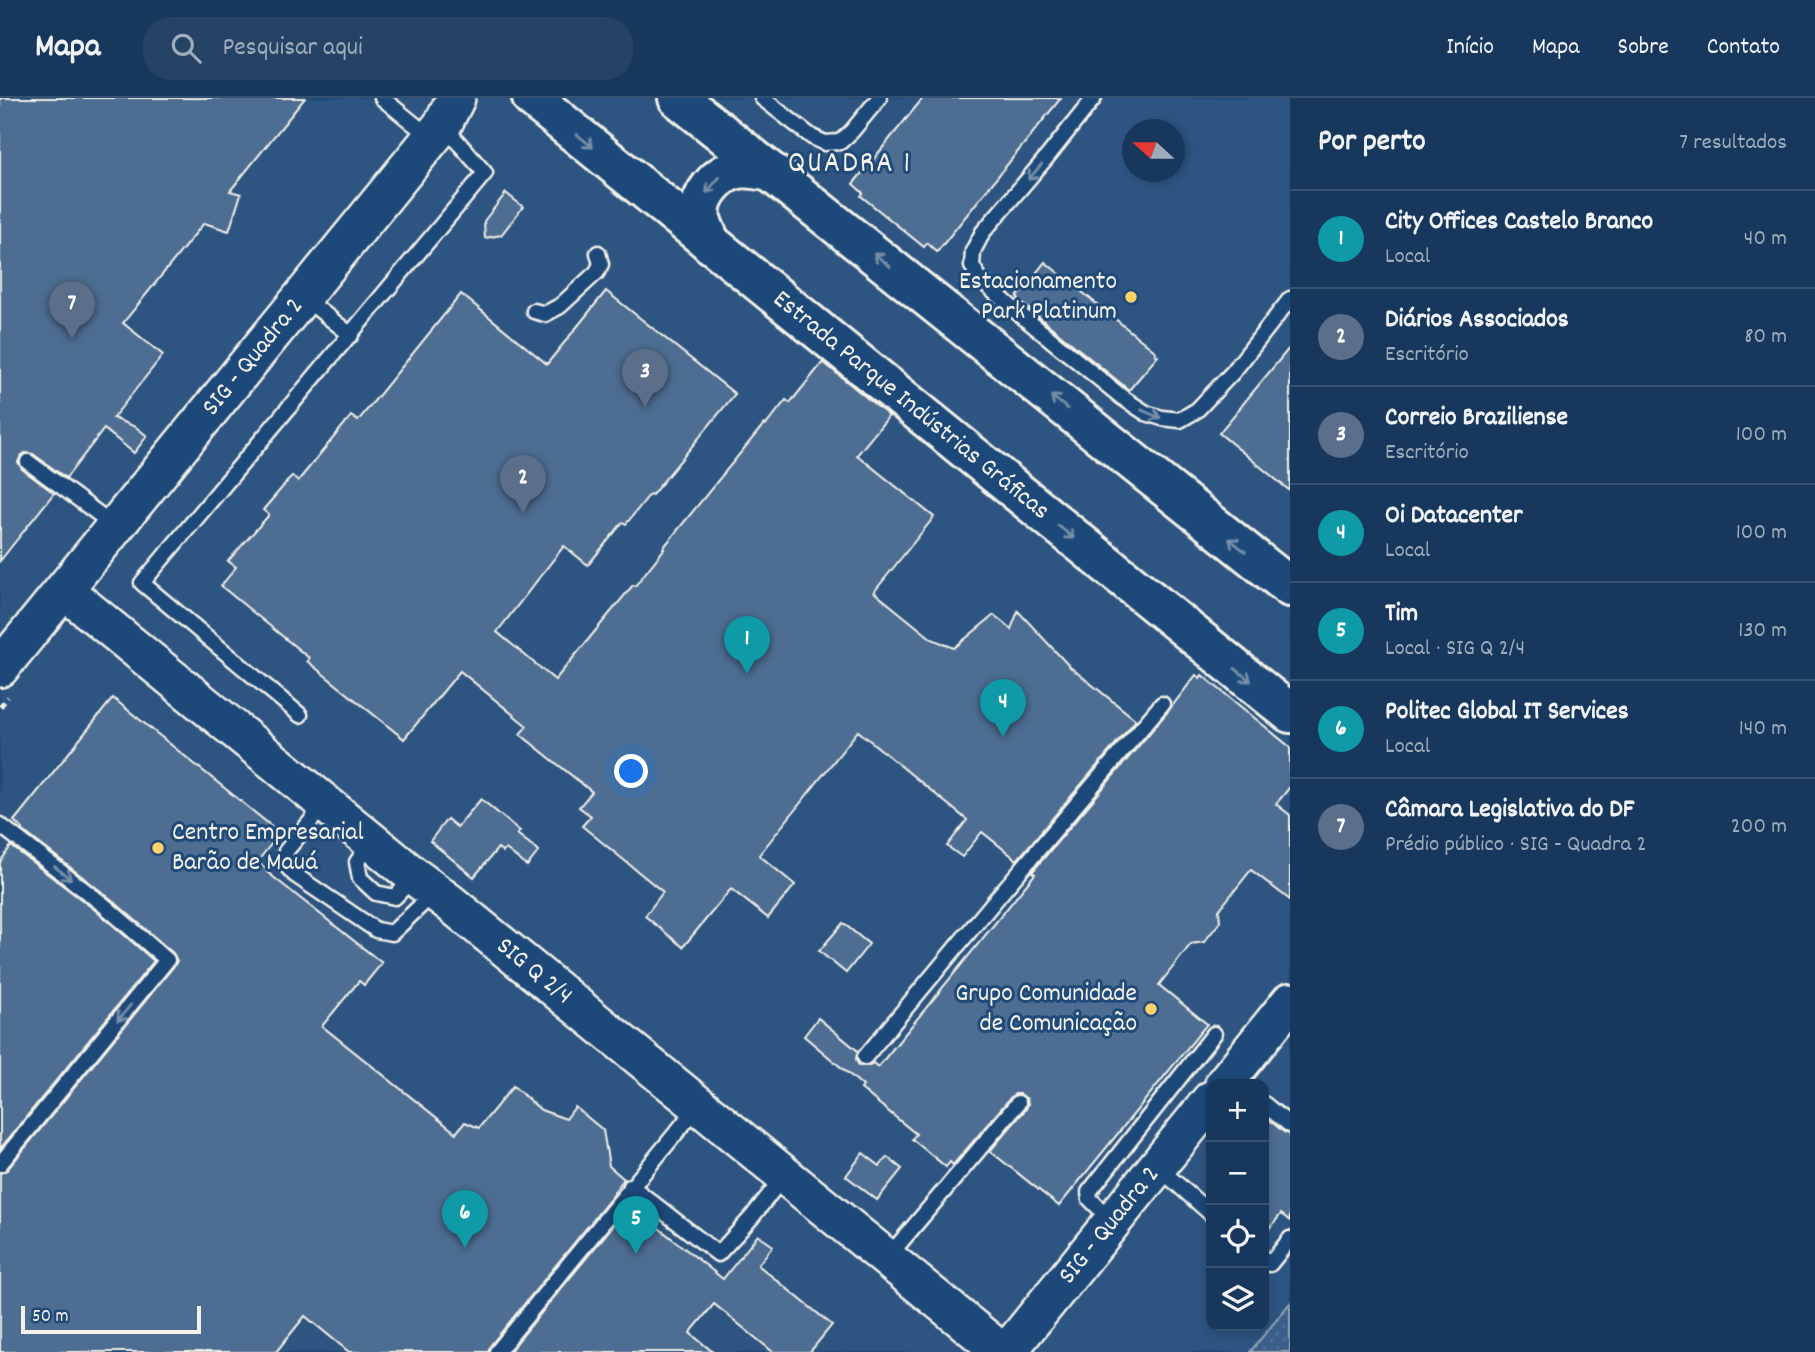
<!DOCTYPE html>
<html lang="pt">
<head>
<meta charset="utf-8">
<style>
	:root { --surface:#17385c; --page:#244365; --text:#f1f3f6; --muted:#9eacbb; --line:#365272; --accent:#ffd166 }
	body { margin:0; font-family:Dekko,sans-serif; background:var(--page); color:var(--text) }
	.controls { position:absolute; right:21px; bottom:21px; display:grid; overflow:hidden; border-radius:14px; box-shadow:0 4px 10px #0003 }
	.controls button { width:63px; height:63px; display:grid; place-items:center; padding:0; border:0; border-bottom:2px solid var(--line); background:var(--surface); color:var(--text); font:35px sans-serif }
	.compass { position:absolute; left:1122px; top:21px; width:63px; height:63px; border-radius:50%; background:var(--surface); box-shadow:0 4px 10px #0003; rotate:291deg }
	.scale { position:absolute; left:21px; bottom:18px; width:180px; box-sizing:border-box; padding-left:7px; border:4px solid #f4f1e8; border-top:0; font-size:19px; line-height:24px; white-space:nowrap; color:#f4f1e8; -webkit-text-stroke:5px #1f4a7a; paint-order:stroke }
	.you { position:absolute; left:632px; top:674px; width:24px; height:24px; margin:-18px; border:5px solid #fff; border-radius:50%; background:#1a73e8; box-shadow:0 0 0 10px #1a73e833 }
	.badge { display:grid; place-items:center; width:46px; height:46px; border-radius:50%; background:var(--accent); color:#fff; font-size:23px; font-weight:700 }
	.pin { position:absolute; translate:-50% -58px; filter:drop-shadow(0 2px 4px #0008) }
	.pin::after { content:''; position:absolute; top:37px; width:24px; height:21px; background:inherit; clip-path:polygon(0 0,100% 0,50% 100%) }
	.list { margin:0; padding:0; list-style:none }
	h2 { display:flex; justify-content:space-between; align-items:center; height:91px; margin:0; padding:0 28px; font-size:30px }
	h2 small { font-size:23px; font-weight:400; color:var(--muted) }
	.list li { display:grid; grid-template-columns:46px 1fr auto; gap:21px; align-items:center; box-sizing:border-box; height:98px; padding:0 28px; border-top:2px solid var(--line) }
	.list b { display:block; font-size:26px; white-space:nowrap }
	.list p { margin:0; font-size:23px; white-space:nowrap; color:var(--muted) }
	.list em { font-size:23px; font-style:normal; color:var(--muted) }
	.icon { flex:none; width:38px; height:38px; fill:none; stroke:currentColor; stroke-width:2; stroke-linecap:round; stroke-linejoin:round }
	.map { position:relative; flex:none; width:1290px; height:1254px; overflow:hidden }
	header { display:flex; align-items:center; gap:42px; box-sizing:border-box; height:98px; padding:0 35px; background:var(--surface); border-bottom:2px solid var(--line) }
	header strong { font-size:33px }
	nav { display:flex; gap:38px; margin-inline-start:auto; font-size:24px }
	.search { width:490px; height:63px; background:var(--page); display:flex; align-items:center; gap:18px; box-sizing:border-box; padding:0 24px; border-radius:28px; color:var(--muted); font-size:26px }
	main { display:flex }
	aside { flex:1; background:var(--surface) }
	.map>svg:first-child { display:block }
	.built { fill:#2d5581; fill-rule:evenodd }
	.park { fill:url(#park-dots); stroke:#97a8b8; stroke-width:2 }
	.building { fill:#4d6e92; stroke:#f4f1e8; stroke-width:2 }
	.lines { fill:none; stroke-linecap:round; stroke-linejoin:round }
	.service-casing { stroke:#f4f1e8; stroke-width:19 }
	.tertiary-casing { stroke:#f4f1e8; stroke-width:42 }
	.primary-casing { stroke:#f4f1e8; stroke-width:44 }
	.path { stroke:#f4f1e8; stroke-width:4.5; stroke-dasharray:7 5; stroke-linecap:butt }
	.service { stroke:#1f4a7a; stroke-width:14 }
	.tertiary { stroke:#1f4a7a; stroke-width:37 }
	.primary { stroke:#1f4a7a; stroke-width:38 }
	.oneway { stroke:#748da6 }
	.poi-dot { fill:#ffd166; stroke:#1f4a7a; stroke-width:2.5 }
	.labels { text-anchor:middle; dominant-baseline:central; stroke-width:6; stroke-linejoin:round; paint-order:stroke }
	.poi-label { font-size:26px; fill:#f4f1e8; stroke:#1f4a7a; text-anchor:end }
	.street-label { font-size:26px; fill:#f4f1e8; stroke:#1f4a7a }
	.quarter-label { font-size:30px; letter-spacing:2px; fill:#f4f1e8; stroke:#1f4a7a }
</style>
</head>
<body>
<header>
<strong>Mapa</strong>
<div class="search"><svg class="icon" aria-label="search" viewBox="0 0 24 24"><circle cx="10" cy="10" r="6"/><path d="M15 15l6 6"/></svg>Pesquisar aqui</div>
<nav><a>Início</a><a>Mapa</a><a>Sobre</a><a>Contato</a></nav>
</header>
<main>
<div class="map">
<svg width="1290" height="1254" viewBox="0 0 1290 1254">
	<defs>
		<pattern id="park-dots" width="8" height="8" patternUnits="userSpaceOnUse" patternTransform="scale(1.75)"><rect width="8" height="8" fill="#3a5f88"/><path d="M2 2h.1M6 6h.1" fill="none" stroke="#577699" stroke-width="1.8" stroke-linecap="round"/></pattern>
	</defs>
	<rect width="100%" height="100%" fill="#1f4a7a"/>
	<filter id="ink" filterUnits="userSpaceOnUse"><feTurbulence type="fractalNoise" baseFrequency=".0143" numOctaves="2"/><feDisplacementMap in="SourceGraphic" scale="14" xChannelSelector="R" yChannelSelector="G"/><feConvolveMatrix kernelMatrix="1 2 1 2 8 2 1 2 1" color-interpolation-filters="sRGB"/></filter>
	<g filter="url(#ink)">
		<!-- built -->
		<path class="built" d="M0,0H1290V1254H0ZM1132,32H1174V74H1132ZM1211,986H1264V1228H1211Z"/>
		<!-- park -->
		<polygon class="park" points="1290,1205 1290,1254 1250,1254"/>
		<!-- building -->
		<g class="building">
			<polygon points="0,0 305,0 230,93 241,96 229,133 204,125 123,225 163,257 113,320 136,329 147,338 134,355 104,331 66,380 33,356 25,355 21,358 18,364 22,371 54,395 0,463"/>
			<polygon points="923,0 1061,0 937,154 927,145 924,149 861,98 863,95 853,86"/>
			<polygon points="506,95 523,109 501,137 485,140 484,123"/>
			<polygon points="1045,164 1156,254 1155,256 1158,258 1129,292 1018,202 1019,201 1017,199"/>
			<polygon points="606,193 735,296 652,397 650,396 626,426 623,424 588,467 564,448 497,534 555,582 633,487 635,488 664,451 663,450 764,326 766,327 786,302 790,305 823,264 889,318 857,357 934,419 874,494 932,541 954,550 994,517 1011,531 1018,513 1070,569 1136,622 1017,762 982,734 962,759 947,748 967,722 858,633 759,757 795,787 768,820 731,791 683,849 645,818 663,794 582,728 591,718 579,709 592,694 520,636 527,628 460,573 404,641 307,563 309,560 221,488 236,469 228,463 269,417 263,412 292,378 298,383 351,318 358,323 461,196 547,266"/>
			<polygon points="1290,249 1290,393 1219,335"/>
			<polygon points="1196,577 1200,580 1202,577 1290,649 1290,689 1276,706 1290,717 1290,802 1251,772 1219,812 1220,824 1204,844 1191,846 1159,887 1207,926 1059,1108 990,1053 1026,1011 1028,1006 1027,1001 1020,996 1015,996 1011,999 953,1067 950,1064 946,1069 912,1041 916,1036 861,991 863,988 804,938 818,920 858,953 856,962 859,967 868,968 873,965 878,969 1035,776 1032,774 1169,612"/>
			<polygon points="113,600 280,735 257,764 268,772 267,774 382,865 364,887 359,883 322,928 456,1035 465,1024 479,1030 513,988 541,1012 566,1021 575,1009 603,1032 609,1068 624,1081 614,1094 615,1095 490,1248 488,1254 349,1254 305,1218 276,1254 0,1254 0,1075 7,1072 174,868 177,863 173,855 111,801 22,732 23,731 14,723"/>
			<polygon points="481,701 520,733 517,736 539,753 527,768 506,751 503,754 498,750 474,779 430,743 447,721 457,729"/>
			<polygon points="11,748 99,815 154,863 0,1051 0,764"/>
			<polygon points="843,825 869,846 846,875 819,853"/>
			<polygon points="1269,1022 1284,1034 1290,1036 1290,1123 1281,1116 1264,1138 1264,1028"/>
			<polygon points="863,1055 880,1068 887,1059 902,1071 877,1102 846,1078"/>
			<polygon points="630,1107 723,1181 758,1137 773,1148 758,1167 832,1227 810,1254 773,1254 714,1206 690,1235 713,1254 509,1254"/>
		</g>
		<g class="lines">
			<defs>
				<g id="service">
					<polyline points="382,0 430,39"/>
					<polyline points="762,0 812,39 825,45 840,44 852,33 879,0"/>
					<polyline points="1094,0 1047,59 983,134 973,153 972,168 980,181 1012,210 1123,300 1146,315 1162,320 1180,322 1197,312 1233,274 1290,201"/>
					<polyline points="303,199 351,237"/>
					<polyline points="534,213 545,216 560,208 597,174 601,166 598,155"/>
					<polyline points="28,364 115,428"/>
					<polyline points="300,617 142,485 485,75 443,27"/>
					<polyline points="325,706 286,753 285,766 295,777 376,832 392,835 435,794"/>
					<polyline points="0,727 105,808 167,862 0,1066"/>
					<polyline points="371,744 357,764 360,780 376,795 395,799 413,780"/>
					<polyline points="865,959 1002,794 1162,606"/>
					<polyline points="1264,1006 1290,1027"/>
					<polyline points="1158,1069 1211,1116"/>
					<polyline points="631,1088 718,1156 752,1119 784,1078"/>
					<polyline points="1112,1123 1090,1101 1089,1094 1214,936"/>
					<polyline points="888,1159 1018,1005"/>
					<polyline points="1264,1161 1270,1166 1290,1141"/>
					<polyline points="497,1254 698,1008"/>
				</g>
				<g id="tertiary">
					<path id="s1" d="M65,493L414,778L450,805L1002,1254"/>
					<path id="s2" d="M0,570L443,26L456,0"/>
					<polyline points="1224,986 1290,904"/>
					<path id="s3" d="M1007,1254L1211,1002"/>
				</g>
				<g id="primary">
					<path id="s4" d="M532,0L1290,615"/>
					<polyline points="678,0 1290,489"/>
					<path d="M711,146C708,138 703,129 701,120C697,98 718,75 738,71C748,69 761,72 771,74"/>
				</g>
			</defs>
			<!-- service casing -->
			<use href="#service" class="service-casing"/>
			<!-- tertiary casing -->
			<use href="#tertiary" class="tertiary-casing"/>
			<!-- primary casing -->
			<use href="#primary" class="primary-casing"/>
			<!-- path -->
			<polyline class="path" points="0,609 8,599"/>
			<!-- service -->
			<use href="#service" class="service"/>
			<!-- tertiary -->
			<use href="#tertiary" class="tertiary"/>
			<!-- primary -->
			<use href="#primary" class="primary"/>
		</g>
		<!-- one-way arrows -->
		<defs><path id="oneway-shaft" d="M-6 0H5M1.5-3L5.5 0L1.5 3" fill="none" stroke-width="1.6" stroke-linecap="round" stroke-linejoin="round" transform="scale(1.75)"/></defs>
		<g class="oneway">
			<use href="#oneway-shaft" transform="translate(585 43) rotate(39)"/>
			<use href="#oneway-shaft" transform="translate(1035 74) rotate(130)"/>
			<use href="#oneway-shaft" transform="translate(713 87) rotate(130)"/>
			<use href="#oneway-shaft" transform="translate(882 162) rotate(-141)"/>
			<use href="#oneway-shaft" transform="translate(1059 304) rotate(-141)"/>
			<use href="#oneway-shaft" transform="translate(1151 316) rotate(23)"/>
			<use href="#oneway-shaft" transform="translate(1066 434) rotate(39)"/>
			<use href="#oneway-shaft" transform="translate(1237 447) rotate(-141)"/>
			<use href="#oneway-shaft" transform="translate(1243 577) rotate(39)"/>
			<use href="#oneway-shaft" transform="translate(63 775) rotate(38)"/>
			<use href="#oneway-shaft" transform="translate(124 915) rotate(129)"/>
		</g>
	</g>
	<!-- markers -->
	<g class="poi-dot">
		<circle cx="1131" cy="199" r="7"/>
		<circle cx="158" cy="750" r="7"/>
		<circle cx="1151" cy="911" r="7"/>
	</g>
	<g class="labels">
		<!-- poi labels -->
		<g class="poi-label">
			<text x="1117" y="184">Estacionamento<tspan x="1117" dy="30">Park Platinum</tspan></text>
			<text x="172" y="735" text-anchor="start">Centro Empresarial<tspan x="172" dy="30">Barão de Mauá</tspan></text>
			<text x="1137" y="896">Grupo Comunidade<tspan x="1137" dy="30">de Comunicação</tspan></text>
		</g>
		<!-- street labels -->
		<g class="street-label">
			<text stroke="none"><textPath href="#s2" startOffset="401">SIG - Quadra 2</textPath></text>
			<text stroke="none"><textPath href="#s4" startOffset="488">Estrada Parque Indústrias Gráficas</textPath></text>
			<text stroke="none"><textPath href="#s1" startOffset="604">SIG Q 2/4</textPath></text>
			<text stroke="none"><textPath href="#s3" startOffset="163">SIG - Quadra 2</textPath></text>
		</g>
		<!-- quarter labels -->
		<g class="quarter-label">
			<text x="850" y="67">QUADRA 1</text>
		</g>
	</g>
</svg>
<div class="controls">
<button>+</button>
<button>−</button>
<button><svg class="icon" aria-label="locate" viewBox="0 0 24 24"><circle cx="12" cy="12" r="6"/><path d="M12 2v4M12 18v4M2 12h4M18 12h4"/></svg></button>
<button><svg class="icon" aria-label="layers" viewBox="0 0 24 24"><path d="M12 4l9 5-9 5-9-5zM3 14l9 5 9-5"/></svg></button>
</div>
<svg class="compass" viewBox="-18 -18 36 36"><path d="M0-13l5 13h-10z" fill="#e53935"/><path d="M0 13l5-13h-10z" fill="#9eacbb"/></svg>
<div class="scale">50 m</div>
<div class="you"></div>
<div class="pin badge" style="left:747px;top:576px;background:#0f9aa8">1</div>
<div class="pin badge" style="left:523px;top:415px;background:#5c6f8a">2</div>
<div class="pin badge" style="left:645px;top:309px;background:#5c6f8a">3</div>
<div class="pin badge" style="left:1003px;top:639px;background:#0f9aa8">4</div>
<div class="pin badge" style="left:636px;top:1156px;background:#0f9aa8">5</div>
<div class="pin badge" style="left:465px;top:1150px;background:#0f9aa8">6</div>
<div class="pin badge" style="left:72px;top:241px;background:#5c6f8a">7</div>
</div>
<aside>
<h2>Por perto<small>7 resultados</small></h2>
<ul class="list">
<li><span class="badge" style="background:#0f9aa8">1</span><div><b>City Offices Castelo Branco</b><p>Local</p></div><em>40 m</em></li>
<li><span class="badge" style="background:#5c6f8a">2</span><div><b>Diários Associados</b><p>Escritório</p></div><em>80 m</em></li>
<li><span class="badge" style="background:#5c6f8a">3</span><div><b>Correio Braziliense</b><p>Escritório</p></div><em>100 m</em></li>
<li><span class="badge" style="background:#0f9aa8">4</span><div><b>Oi Datacenter</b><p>Local</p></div><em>100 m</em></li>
<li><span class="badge" style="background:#0f9aa8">5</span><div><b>Tim</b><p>Local · SIG Q 2/4</p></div><em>130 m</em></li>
<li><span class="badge" style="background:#0f9aa8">6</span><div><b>Politec Global IT Services</b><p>Local</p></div><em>140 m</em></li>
<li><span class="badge" style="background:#5c6f8a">7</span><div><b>Câmara Legislativa do DF</b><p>Prédio público · SIG - Quadra 2</p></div><em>200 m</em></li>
</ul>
</aside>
</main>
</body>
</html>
